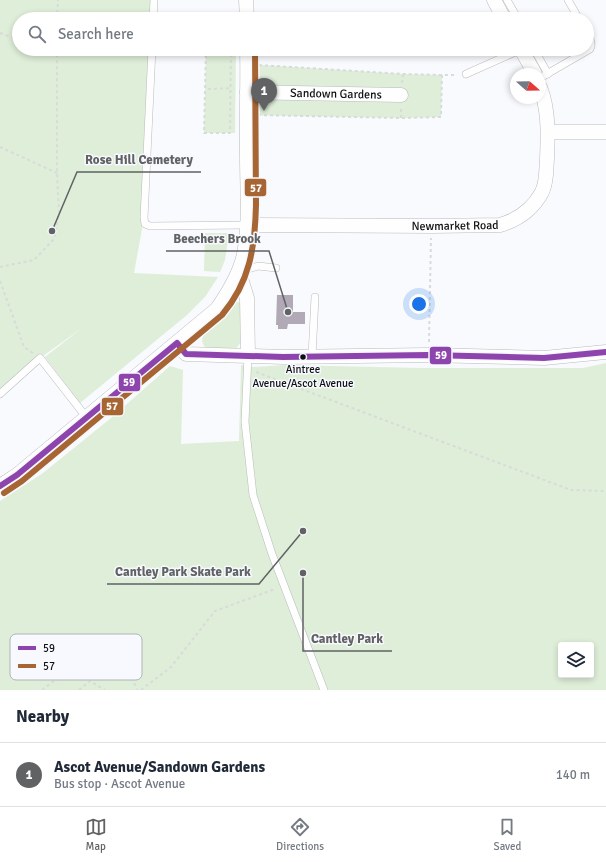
<!DOCTYPE html>
<html lang="en">
<head>
<meta charset="utf-8">
<style>
	:root { --surface:#fff; --page:#f6f6f7; --text:#1f2937; --muted:#747a83; --line:#e0e1e3; --accent:#616264 }
	body { margin:0; font-family:Signika,sans-serif; background:var(--page); color:var(--text) }
	.controls { position:absolute; right:12px; bottom:12px; display:grid; overflow:hidden; border-radius:4px; box-shadow:0 2px 6px #0003 }
	.controls button { width:36px; height:36px; display:grid; place-items:center; padding:0; border:0; border-bottom:1px solid var(--line); background:var(--surface); color:var(--text); font:20px sans-serif }
	.compass { position:absolute; left:510px; top:68px; width:36px; height:36px; border-radius:50%; background:var(--surface); box-shadow:0 2px 6px #0003; rotate:110deg }
	.you { position:absolute; left:419px; top:304px; width:14px; height:14px; margin:-10px; border:3px solid #fff; border-radius:50%; background:#1a73e8; box-shadow:0 0 0 6px #1a73e833 }
	.badge { display:grid; place-items:center; width:26px; height:26px; border-radius:50%; background:var(--accent); color:#fff; font-size:13px; font-weight:700 }
	.pin { position:absolute; translate:-50% -33px; filter:drop-shadow(0 1px 2px #0008) }
	.pin::after { content:''; position:absolute; top:21px; width:14px; height:12px; background:inherit; clip-path:polygon(0 0,100% 0,50% 100%) }
	.list { margin:0; padding:0; list-style:none }
	h2 { display:flex; justify-content:space-between; align-items:center; height:52px; margin:0; padding:0 16px; font-size:17px }
	h2 small { font-size:13px; font-weight:400; color:var(--muted) }
	.list li { display:grid; grid-template-columns:26px 1fr auto; gap:12px; align-items:center; box-sizing:border-box; height:64px; padding:0 16px; border-top:1px solid var(--line) }
	.list b { display:block; font-size:15px; white-space:nowrap }
	.list p { margin:0; font-size:13px; white-space:nowrap; color:var(--muted) }
	.list em { font-size:13px; font-style:normal; color:var(--muted) }
	.icon { flex:none; width:22px; height:22px; fill:none; stroke:currentColor; stroke-width:2; stroke-linecap:round; stroke-linejoin:round }
	.map { position:relative; flex:none; width:606px; height:690px; overflow:hidden }
	.search { position:absolute; background:var(--surface); box-shadow:0 2px 6px #0003; left:12px; right:12px; top:12px; height:44px; display:flex; align-items:center; gap:10px; box-sizing:border-box; padding:0 14px; border-radius:22px; color:var(--muted); font-size:15px }
	.sheet { height:116px; background:var(--surface) }
	nav { display:flex; justify-content:space-around; align-items:center; box-sizing:border-box; height:56px; border-top:1px solid var(--line); background:var(--surface); font-size:11px; color:var(--muted) }
	nav a { display:grid; justify-items:center; gap:2px }
	nav .on { color:var(--accent) }
	.map>svg:first-child { display:block }
	.green { fill:#deeed8; fill-rule:evenodd }
	.building { fill:#b1aab6 }
	.lines { fill:none; stroke-linecap:round; stroke-linejoin:round }
	.lane-casing { stroke:#babbbe; stroke-width:8 }
	.street-casing { stroke:#babbbe; stroke-width:15 }
	.path { stroke:#d9dada; stroke-width:2; stroke-dasharray:3 3; stroke-linecap:butt }
	.lane { stroke:#fefeff; stroke-width:7 }
	.street { stroke:#fefeff; stroke-width:14 }
	.bus-1-casing { stroke:#f7f9fe; stroke-width:9 }
	.bus-2-casing { stroke:#f7f9fe; stroke-width:9 }
	.bus-1 { stroke:#8e44ad; stroke-width:6 }
	.bus-2 { stroke:#a76534; stroke-width:6 }
	.bus-dot { fill:#0f1012; stroke:#f7f9fe; stroke-width:1.5 }
	.labels { text-anchor:middle; dominant-baseline:central; stroke-width:3; stroke-linejoin:round; paint-order:stroke }
	.bus-label { font-size:11px; fill:#0f1012; stroke:#f7f9fe }
	.street-label { font-size:12px; fill:#0f1012; stroke:#f7f9fe }
	.key { fill:#f7f9fe; stroke:#b1b3b7; stroke-width:1 }
	.key-label { font-size:11px; fill:#0f1012 }
	.leader { fill:none; stroke:#616264; stroke-width:1.5 }
	.callout-dot { fill:#616264; stroke:#f7f9fe; stroke-width:1.5 }
	.callout-label { font-size:13px; text-anchor:middle; font-weight:bold; fill:#616264; stroke:#f7f9fe; stroke-width:3; stroke-linejoin:round; paint-order:stroke }
	.line-badge { stroke:#f7f9fe; stroke-width:1.5 }
	.badge-label { font-size:11px; text-anchor:middle; font-weight:bold; fill:#fff }
</style>
</head>
<body>
<div class="map">
<svg width="606" height="690" viewBox="0 0 606 690">
	<rect width="100%" height="100%" fill="#f8fafd"/>
	<!-- green -->
	<g class="green">
		<polygon points="0,0 154,0 153,19 19,19 19,49 105,49 105,71 105,49 152,49 144,218 134,273 218,277 205,297 187,315 80,403 45,357 82,328 40,358 0,393"/>
		<polygon points="206,49 236,49 235,133 204,133"/>
		<polygon points="247,64 403,74 442,75 441,117 401,118 246,115"/>
		<polygon points="205,233 229,233 225,260 220,272 204,271"/>
		<polygon points="234,302 239,302 242,307 241,342 234,351 208,350 204,346 202,341 203,335 222,319"/>
		<path d="M606,363V690H0V501L43,473L111,418L170,366L183,370L181,444L239,441L241,365L252,367L286,365L421,368H583ZM561,645H591V675H561Z"/>
	</g>
	<!-- building -->
	<polygon class="building" points="277,295 293,295 293,312 305,312 305,324 288,324 287,329 278,329 278,325 276,325"/>
	<g class="lines">
		<defs>
			<g id="lane">
				<polyline points="507,0 518,19"/>
				<polyline points="568,0 579,19"/>
				<polyline points="153,19 154,0"/>
				<polyline points="152,49 144,218 145,224 150,226 247,225"/>
				<polyline points="534,49 548,74"/>
				<polyline points="466,74 522,49"/>
				<path d="M540,78L590,49C593,43 590,39 587,34"/>
				<polyline points="239,272 258,266 276,268"/>
				<polyline points="248,355 245,422 253,495 272,554 324,690"/>
				<polyline points="312,356 315,297"/>
				<polyline points="0,394 40,358 87,418"/>
			</g>
			<g id="street">
				<polyline points="246,0 247,19"/>
				<polyline points="494,0 504,19"/>
				<polyline points="521,49 535,74"/>
				<path id="s1" d="M247,92L401,95"/>
				<polyline points="548,132 606,132"/>
				<path id="s2" d="M247,225L432,226L500,225C517,220 533,209 542,192C547,182 546,170 547,159C548,135 549,110 540,87"/>
				<polyline points="239,272 247,298 248,355"/>
				<polyline points="177,343 186,354 283,357 428,355 544,358 606,352"/>
				<path d="M0,486L17,475L217,309C228,293 240,274 244,254C250,222 247,189 247,156C246,121 248,85 247,49"/>
			</g>
		</defs>
		<!-- lane casing -->
		<use href="#lane" class="lane-casing"/>
		<!-- street casing -->
		<use href="#street" class="street-casing"/>
		<!-- path -->
		<g class="path">
			<polyline points="57,19 58,0"/>
			<polyline points="0,33 19,40"/>
			<polyline points="40,49 57,56"/>
			<polyline points="206,49 204,133 230,133 231,49"/>
			<polyline points="259,65 403,74 442,75"/>
			<polyline points="402,83 403,74"/>
			<polyline points="208,89 232,88"/>
			<polyline points="258,115 401,118 441,117 442,75 457,75"/>
			<polyline points="401,118 401,107"/>
			<polyline points="0,147 57,173"/>
			<polyline points="0,267 34,260 54,239 59,213 57,173 57,49"/>
			<polyline points="0,281 24,347 33,353"/>
			<polyline points="429,342 431,238"/>
			<polyline points="256,372 571,490 606,491"/>
			<polyline points="42,690 54,681 64,676 70,668 80,662 92,649 99,647 106,649 117,657 120,662 123,663 130,672 137,690"/>
			<polyline points="79,690 90,681 105,690"/>
			<polyline points="141,690 171,667 215,611 275,589"/>
		</g>
		<!-- lane -->
		<use href="#lane" class="lane"/>
		<!-- street -->
		<use href="#street" class="street"/>
		<defs>
			<polyline id="bus-1" points="0,486 17,475 177,343 186,354 283,357 428,355 544,358 606,352"/>
			<path id="bus-2" d="M4,493L22,481L222,315C250,282 255,247 256,205L255,49"/>
		</defs>
		<!-- bus-1 casing -->
		<use href="#bus-1" class="bus-1-casing"/>
		<!-- bus-2 casing -->
		<use href="#bus-2" class="bus-2-casing"/>
		<!-- bus-1 -->
		<use href="#bus-1" class="bus-1"/>
		<!-- bus-2 -->
		<use href="#bus-2" class="bus-2"/>
	</g>
	<!-- markers -->
	<circle class="bus-dot" cx="303" cy="357" r="3.5"/>
	<g class="labels">
		<!-- bus labels -->
		<g class="bus-label">
			<text x="303" y="369">Aintree<tspan x="303" dy="14">Avenue/Ascot Avenue</tspan></text>
		</g>
		<!-- street labels -->
		<g class="street-label">
			<text stroke="none"><textPath href="#s1" startOffset="89">Sandown Gardens</textPath></text>
			<text stroke="none"><textPath href="#s2" startOffset="208">Newmarket Road</textPath></text>
		</g>
	</g>
	<!-- legend -->
	<rect x="10" y="634" width="132" height="46" rx="6" class="key"/>
	<rect x="18" y="646" width="18" height="4" fill="#8e44ad"/>
	<rect x="18" y="664" width="18" height="4" fill="#a76534"/>
	<g class="key-label">
		<text x="43" y="652">59</text>
		<text x="43" y="670">57</text>
	</g>
	<!-- callouts -->
	<path class="leader" d="M52 231L77 172H201M288 312L269 251H166M303 531L259 584H107M303 573L303 651H392"/>
	<g class="callout-dot">
		<circle cx="52" cy="231" r="4"/>
		<circle cx="288" cy="312" r="4"/>
		<circle cx="303" cy="531" r="4"/>
		<circle cx="303" cy="573" r="4"/>
	</g>
	<g class="callout-label">
		<text x="139" y="164">Rose Hill Cemetery</text>
		<text x="217" y="243">Beechers Brook</text>
		<text x="183" y="576">Cantley Park Skate Park</text>
		<text x="347" y="643">Cantley Park</text>
	</g>
	<g class="line-badge">
		<rect x="244" y="178" width="23" height="19" rx="4" fill="#a76534"/>
		<rect x="429" y="346" width="23" height="19" rx="4" fill="#8e44ad"/>
		<rect x="118" y="373" width="23" height="19" rx="4" fill="#8e44ad"/>
		<rect x="101" y="397" width="23" height="19" rx="4" fill="#a76534"/>
	</g>
	<g class="badge-label">
		<text x="256" y="192">57</text>
		<text x="441" y="359">59</text>
		<text x="129" y="386">59</text>
		<text x="112" y="410">57</text>
	</g>
</svg>
<div class="controls">
<button><svg class="icon" aria-label="layers" viewBox="0 0 24 24"><path d="M12 4l9 5-9 5-9-5zM3 14l9 5 9-5"/></svg></button>
</div>
<svg class="compass" viewBox="-18 -18 36 36"><path d="M0-13l5 13h-10z" fill="#e53935"/><path d="M0 13l5-13h-10z" fill="#747a83"/></svg>
<div class="you"></div>
<div class="pin badge" style="left:264px;top:111px">1</div>
<div class="search"><svg class="icon" aria-label="search" viewBox="0 0 24 24"><circle cx="10" cy="10" r="6"/><path d="M15 15l6 6"/></svg>Search here</div>
</div>
<section class="sheet">
<h2>Nearby<small></small></h2>
<ul class="list">
<li><span class="badge">1</span><div><b>Ascot Avenue/Sandown Gardens</b><p>Bus stop · Ascot Avenue</p></div><em>140 m</em></li>
</ul>
</section>
<nav>
<a class="on"><svg class="icon" aria-label="map" viewBox="0 0 24 24"><path d="M3 6l6-2 6 2 6-2v14l-6 2-6-2-6 2zM9 4v14M15 6v14"/></svg>Map</a>
<a><svg class="icon" aria-label="directions" viewBox="0 0 24 24"><path d="M12 3l9 9-9 9-9-9zM9 14v-3h6M13 9l2 2-2 2"/></svg>Directions</a>
<a><svg class="icon" aria-label="saved" viewBox="0 0 24 24"><path d="M7 4h10v16l-5-4-5 4z"/></svg>Saved</a>
</nav>
</body>
</html>
